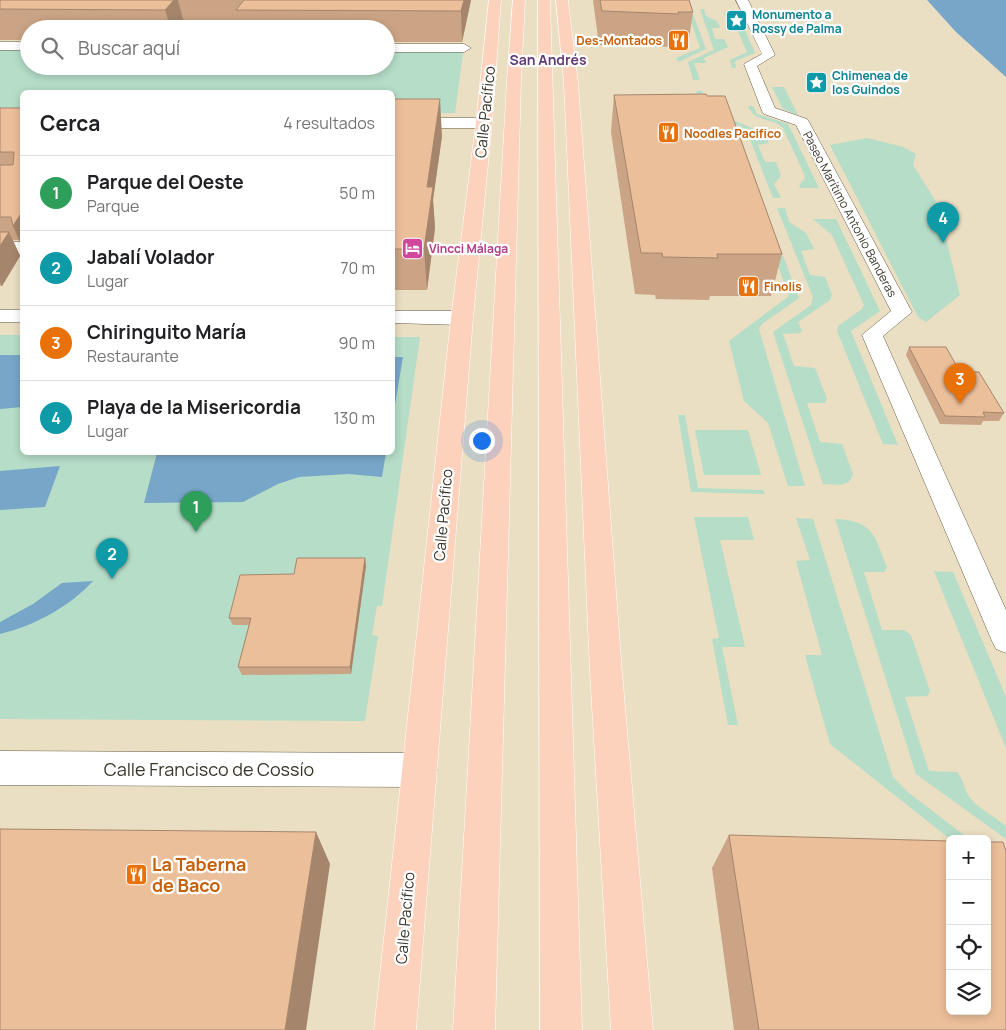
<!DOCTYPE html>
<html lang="es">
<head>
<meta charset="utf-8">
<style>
	:root { --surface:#fff; --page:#f2f2f2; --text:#202124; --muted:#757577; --line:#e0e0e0; --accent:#1a73e8 }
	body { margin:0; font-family:Manrope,sans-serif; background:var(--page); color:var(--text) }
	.controls { position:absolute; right:15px; bottom:15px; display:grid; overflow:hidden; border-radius:8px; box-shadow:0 2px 8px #0003 }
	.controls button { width:45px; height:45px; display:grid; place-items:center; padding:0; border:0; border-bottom:1px solid var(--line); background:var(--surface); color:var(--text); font:25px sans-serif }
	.you { position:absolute; left:481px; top:440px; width:18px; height:18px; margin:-12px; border:4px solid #fff; border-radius:50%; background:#1a73e8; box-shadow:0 0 0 8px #1a73e833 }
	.badge { display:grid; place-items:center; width:32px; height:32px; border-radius:50%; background:var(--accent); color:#fff; font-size:16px; font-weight:700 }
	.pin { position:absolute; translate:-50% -41px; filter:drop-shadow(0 1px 2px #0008) }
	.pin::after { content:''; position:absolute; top:26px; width:18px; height:15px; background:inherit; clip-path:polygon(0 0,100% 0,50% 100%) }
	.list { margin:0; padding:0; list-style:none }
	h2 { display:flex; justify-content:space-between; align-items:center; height:65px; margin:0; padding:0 20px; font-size:21px }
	h2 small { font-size:16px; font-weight:400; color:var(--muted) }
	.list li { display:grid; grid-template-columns:32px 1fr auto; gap:15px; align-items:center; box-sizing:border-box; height:75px; padding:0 20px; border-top:1px solid var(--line) }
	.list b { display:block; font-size:19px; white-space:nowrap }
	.list p { margin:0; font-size:16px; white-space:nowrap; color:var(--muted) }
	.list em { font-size:16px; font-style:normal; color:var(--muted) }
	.icon { flex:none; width:28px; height:28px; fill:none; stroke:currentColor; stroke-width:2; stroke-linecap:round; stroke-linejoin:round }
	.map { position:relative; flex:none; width:1006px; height:1030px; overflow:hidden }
	.search { position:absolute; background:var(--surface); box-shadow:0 2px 8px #0003; left:20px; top:20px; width:375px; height:55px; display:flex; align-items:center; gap:12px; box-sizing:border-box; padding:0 18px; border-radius:28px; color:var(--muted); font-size:19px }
	.panel { position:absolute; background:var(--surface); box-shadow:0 2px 8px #0003; left:20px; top:90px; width:375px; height:365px; border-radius:8px }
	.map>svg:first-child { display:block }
	.green { fill:#b5ddc7 }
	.water { fill:#78a6c8 }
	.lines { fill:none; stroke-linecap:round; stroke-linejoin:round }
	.pedestrian-casing { stroke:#675c45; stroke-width:1 }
	.minor-casing { stroke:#675c45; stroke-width:1 }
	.primary-casing { stroke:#fff; stroke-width:1 }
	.pedestrian { fill:#fff; fill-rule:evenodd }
	.minor { fill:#fff; fill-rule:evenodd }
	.primary { fill:#fdd2bc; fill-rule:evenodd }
	.wall { fill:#cba485 }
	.shaded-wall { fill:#a5866c }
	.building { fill:#ecbf9b; stroke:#a5866c }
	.labels { text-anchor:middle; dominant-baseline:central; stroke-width:4.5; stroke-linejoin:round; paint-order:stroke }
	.far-culture-label { font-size:12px; font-weight:bold; fill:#0d838f; stroke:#fff; text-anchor:start }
	.far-food-label { font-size:12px; font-weight:bold; fill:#c56008; stroke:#fff; text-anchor:start }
	.far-street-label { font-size:12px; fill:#39352a; stroke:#fff }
	.far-hotel-label { font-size:12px; font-weight:bold; fill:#b23c85; stroke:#fff; text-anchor:start }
	.far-neighbourhood-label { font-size:14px; font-weight:bold; fill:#613b74; stroke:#fff }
	.street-label { font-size:15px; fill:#39352a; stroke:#fff }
	.near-street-label { font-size:18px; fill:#39352a; stroke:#fff }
	.near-food-label { font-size:18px; font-weight:bold; fill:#c56008; stroke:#fff; text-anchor:start }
</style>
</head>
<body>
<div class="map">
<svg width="1006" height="1030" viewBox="0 0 1006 1030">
	<rect width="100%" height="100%" fill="#eadec3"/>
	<!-- green -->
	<g class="green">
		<polygon points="687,9 691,9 706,49 678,62 676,58 700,48"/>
		<polygon points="700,9 704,9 706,16 717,21 720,28 712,28 715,39 724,39 728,47 704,58 706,63 694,63 700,80 693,80 688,62 714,50"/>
		<polygon points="723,14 738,14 755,53 735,61 736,68 732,68 730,60 747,52 733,20"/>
		<polygon points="0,50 29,50 29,66 386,66 386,52 463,52 455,113 393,113 392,92 22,92 22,113 0,113"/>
		<polygon points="772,87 784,87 798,115 783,109"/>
		<polygon points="696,91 702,91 709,110 764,133 769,143 758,145 765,162 776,162 781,176 774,184 781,198 773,198 746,129 703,110"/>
		<path d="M748,106H753L757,114L788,124L819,188H801L799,186L805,178L804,174L783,128C771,116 756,124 748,106Z"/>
		<polygon points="867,138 903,147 916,154 913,165 937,203 960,295 926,322 918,317 830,145"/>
		<polygon points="757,207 765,208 799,298 762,324 759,329 805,486 788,486 768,423 744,401 729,341 789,296"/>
		<polygon points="777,208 785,208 789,222 806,233 814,249 801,251 810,275 825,277 832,295 830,300 798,322 802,331 800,333 783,334 794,366 815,368 827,399 825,403 807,403 820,442 842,444 853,474 849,482 839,485 823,484 773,332 811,305 813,297"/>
		<polygon points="813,219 836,219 880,311 851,331 898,445 883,444 837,331 838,326 862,309 864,305 832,235"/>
		<polygon points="0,335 22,335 22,452 392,452 393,337 420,337 382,606 377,606 372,635 378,636 365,721 0,719"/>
		<polygon points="678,415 685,415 698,488 763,490 765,494 691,492"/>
		<polygon points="695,430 748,430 761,475 704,475"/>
		<polygon points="694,517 748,517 754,540 720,540 745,647 722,647 738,725 728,725 712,639 719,638"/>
		<polygon points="796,518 813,519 893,777 909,793 969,839 950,839 830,744 805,655 822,655 796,561 810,560"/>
		<path d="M835,519C873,520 875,536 887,568L884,572H864L882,630H904L911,635L930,691L927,696L905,697L929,771L957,772C964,780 964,790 970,798C979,809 995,817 1006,826V839L916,774Z"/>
		<polygon points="934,571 953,572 1006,697 1006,748"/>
	</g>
	<!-- water -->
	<g class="water">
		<polygon points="927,0 1006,0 1006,77 956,32"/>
		<polygon points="0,355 22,355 22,407 0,409"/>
		<polygon points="393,357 403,357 393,416 392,357"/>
		<polygon points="157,453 157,452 386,453 382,477 348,474 299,477 278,484 243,502 144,503"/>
		<polygon points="60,466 45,507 0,510 0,471"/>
		<path d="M93,581C69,607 34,626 0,634V622L33,604L62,583Z"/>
	</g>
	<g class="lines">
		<defs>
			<polygon id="pedestrian" points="736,0 748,0 775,55 757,66 775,108 807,119 809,122 912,312 883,336 1006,610 1006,653 996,649 992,641 862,335 891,311 796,125 764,114 762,111 744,64 762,54"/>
			<g id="minor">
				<rect x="0" y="42" width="29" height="8"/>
				<polygon points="386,44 464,44 471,48 464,52 386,52"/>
				<polygon points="392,118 484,118 490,120 492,123 490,126 484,128 392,128"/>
				<rect x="0" y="242" width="22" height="12"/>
				<rect x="0" y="310" width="22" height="12"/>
				<polygon points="392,311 462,311 470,313 473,318 470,323 462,325 392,323"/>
				<polygon points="0,751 419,753 431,758 437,770 431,782 419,787 0,785"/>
			</g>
			<g id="primary">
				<polygon points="489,0 501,0 492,123 473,318 416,1030 374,1030 451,318 476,123"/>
				<polygon points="513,0 525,0 521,80 495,1030 453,1030 507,80"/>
				<polygon points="538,0 550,0 582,1030 540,1030"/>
				<polygon points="556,0 568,0 578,83 622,672 653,1030 611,1030 590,672 564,83"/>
			</g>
		</defs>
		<!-- pedestrian casing -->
		<use href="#pedestrian" class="pedestrian-casing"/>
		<!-- minor casing -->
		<use href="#minor" class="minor-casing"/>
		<!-- primary casing -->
		<use href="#primary" class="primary-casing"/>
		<!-- pedestrian -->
		<use href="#pedestrian" class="pedestrian"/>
		<!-- minor -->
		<use href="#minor" class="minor"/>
		<!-- primary -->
		<use href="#primary" class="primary"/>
	</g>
	<!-- wall -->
	<g class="wall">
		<polygon points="0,0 471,0 462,42 386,42 386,29 223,29 185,27 183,29 29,29 29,40 0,40"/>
		<polygon points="593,0 689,0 693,12 688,46 674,46 674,47 599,45"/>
		<polygon points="392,95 395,95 395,99 442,136 433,199 435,228 427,290 392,290"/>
		<polygon points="614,95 782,254 771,296 710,296 709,300 656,299 655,295 635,294 611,132"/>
		<polygon points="0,108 22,108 22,247 19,240 13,240 20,256 2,286 0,286"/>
		<polygon points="909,347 960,372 1004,413 999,421 983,421 981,425 940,424 906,355"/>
		<polygon points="365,558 366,566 351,674 242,675 238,667 249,625 233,625 229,618 294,574"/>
		<polygon points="729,835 1006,1030 734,1030 712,868"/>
	</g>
	<!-- shaded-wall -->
	<g class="shaded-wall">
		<polygon points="174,0 178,0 185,27 183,29 171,29 165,10"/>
		<polygon points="464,0 471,0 462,42 461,11"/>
		<polygon points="440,99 442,136 433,200 435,228 427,290 424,249 427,187"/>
		<polygon points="22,212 22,247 13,226"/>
		<polygon points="9,232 20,256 2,286 0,283 0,246"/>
		<polygon points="365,558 366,566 351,674 350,667"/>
		<polygon points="316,832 330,864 306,1030 285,1030"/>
	</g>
	<!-- building -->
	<g class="building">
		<polygon points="0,0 174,0 165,10 0,9"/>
		<polygon points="244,0 464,0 461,11 236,10"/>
		<polygon points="600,0 689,0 693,12 678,12 679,14 602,11"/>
		<polygon points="706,94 707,96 725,96 782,254 717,254 718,258 663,257 662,253 641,253 614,95"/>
		<polygon points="392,95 395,95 394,99 440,99 427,187 433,187 424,249 392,249"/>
		<polygon points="0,108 22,108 22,212 13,226 11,217 0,217 0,165 13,165 14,152 0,152"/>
		<polygon points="0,232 9,232 0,246"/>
		<polygon points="909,347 946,347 960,372 979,372 1004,413 983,412 985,417 945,416"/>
		<polygon points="297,558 365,558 350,667 238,667 251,618 229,618 240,575 294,574"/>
		<polygon points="0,829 316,832 285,1030 0,1030"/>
		<polygon points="729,835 950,841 950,1011 987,1011 987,842 1003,842 1006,851 1006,1030 759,1030"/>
	</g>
	<!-- icons -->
	<defs>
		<symbol id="sight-square" viewBox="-11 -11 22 22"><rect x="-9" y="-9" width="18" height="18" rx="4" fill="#0f9aa8" stroke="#fff"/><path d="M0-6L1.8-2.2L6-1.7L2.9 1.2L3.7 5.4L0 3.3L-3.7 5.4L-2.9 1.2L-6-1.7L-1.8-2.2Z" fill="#fff"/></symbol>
		<symbol id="restaurant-square" viewBox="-11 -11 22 22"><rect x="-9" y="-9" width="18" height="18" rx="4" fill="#e8710a" stroke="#fff"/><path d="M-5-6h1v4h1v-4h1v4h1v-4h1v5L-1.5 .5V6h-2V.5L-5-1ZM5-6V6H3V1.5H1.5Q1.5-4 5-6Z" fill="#fff"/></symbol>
		<symbol id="hotel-square" viewBox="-11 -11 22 22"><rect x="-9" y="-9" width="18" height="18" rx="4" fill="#d1479c" stroke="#fff"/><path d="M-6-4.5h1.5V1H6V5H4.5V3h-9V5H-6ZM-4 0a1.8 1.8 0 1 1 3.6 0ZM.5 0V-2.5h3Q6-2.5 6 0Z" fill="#fff"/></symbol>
	</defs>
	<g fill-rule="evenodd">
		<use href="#sight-square" x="724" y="8" width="25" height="25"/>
		<use href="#restaurant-square" x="666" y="28" width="25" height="25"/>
		<use href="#sight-square" x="804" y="70" width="25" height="25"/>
		<use href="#restaurant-square" x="656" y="120" width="25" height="25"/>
		<use href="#hotel-square" x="400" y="236" width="25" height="25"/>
		<use href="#restaurant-square" x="736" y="274" width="25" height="25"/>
		<use href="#restaurant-square" x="124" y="862" width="25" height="25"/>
	</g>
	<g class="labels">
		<!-- far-culture labels -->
		<g class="far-culture-label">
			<text x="752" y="14">Monumento a<tspan x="752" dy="14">Rossy de Palma</tspan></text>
			<text x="832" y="75">Chimenea de<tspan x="832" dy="14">los Guindos</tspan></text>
		</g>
		<!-- far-food labels -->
		<g class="far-food-label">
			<text x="662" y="40" text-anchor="end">Des-Montados</text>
			<text x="684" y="133">Noodles Pacifico</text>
			<text x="764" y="286">Finolis</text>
		</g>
		<!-- far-street labels -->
		<g class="far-street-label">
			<text transform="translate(850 214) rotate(62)">Paseo Marítimo Antonio Banderas</text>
		</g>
		<!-- far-hotel labels -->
		<g class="far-hotel-label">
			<text x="429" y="248">Vincci Málaga</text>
		</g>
		<!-- far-neighbourhood labels -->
		<g class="far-neighbourhood-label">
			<text x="548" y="59">San Andrés</text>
		</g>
		<!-- street labels -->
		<g class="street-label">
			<text transform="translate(485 112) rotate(-84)">Calle Pacífico</text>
			<text transform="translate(443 515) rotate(-85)">Calle Pacífico</text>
			<text transform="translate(405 918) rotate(-85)">Calle Pacífico</text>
		</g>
		<!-- near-street labels -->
		<g class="near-street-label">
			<text x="209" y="769">Calle Francisco de Cossío</text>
		</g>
		<!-- near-food labels -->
		<g class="near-food-label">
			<text x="152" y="864">La Taberna<tspan x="152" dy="21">de Baco</tspan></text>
		</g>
	</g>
</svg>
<div class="controls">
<button>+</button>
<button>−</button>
<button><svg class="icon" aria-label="locate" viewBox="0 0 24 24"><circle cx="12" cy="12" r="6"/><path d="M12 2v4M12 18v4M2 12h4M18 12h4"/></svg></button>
<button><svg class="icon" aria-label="layers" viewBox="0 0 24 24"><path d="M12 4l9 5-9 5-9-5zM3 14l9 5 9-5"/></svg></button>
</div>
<div class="you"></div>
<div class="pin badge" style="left:196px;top:532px;background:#2e9e5b">1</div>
<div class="pin badge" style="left:112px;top:579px;background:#0f9aa8">2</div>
<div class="pin badge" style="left:960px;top:404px;background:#e8710a">3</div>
<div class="pin badge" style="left:943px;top:243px;background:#0f9aa8">4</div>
<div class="search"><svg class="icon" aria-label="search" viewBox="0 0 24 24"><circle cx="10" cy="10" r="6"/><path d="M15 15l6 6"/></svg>Buscar aquí</div>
<section class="panel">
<h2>Cerca<small>4 resultados</small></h2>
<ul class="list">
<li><span class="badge" style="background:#2e9e5b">1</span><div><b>Parque del Oeste</b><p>Parque</p></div><em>50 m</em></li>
<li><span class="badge" style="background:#0f9aa8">2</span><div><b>Jabalí Volador</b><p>Lugar</p></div><em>70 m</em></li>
<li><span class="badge" style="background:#e8710a">3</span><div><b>Chiringuito María</b><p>Restaurante</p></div><em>90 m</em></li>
<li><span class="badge" style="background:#0f9aa8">4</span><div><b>Playa de la Misericordia</b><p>Lugar</p></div><em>130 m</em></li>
</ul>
</section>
</div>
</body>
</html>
